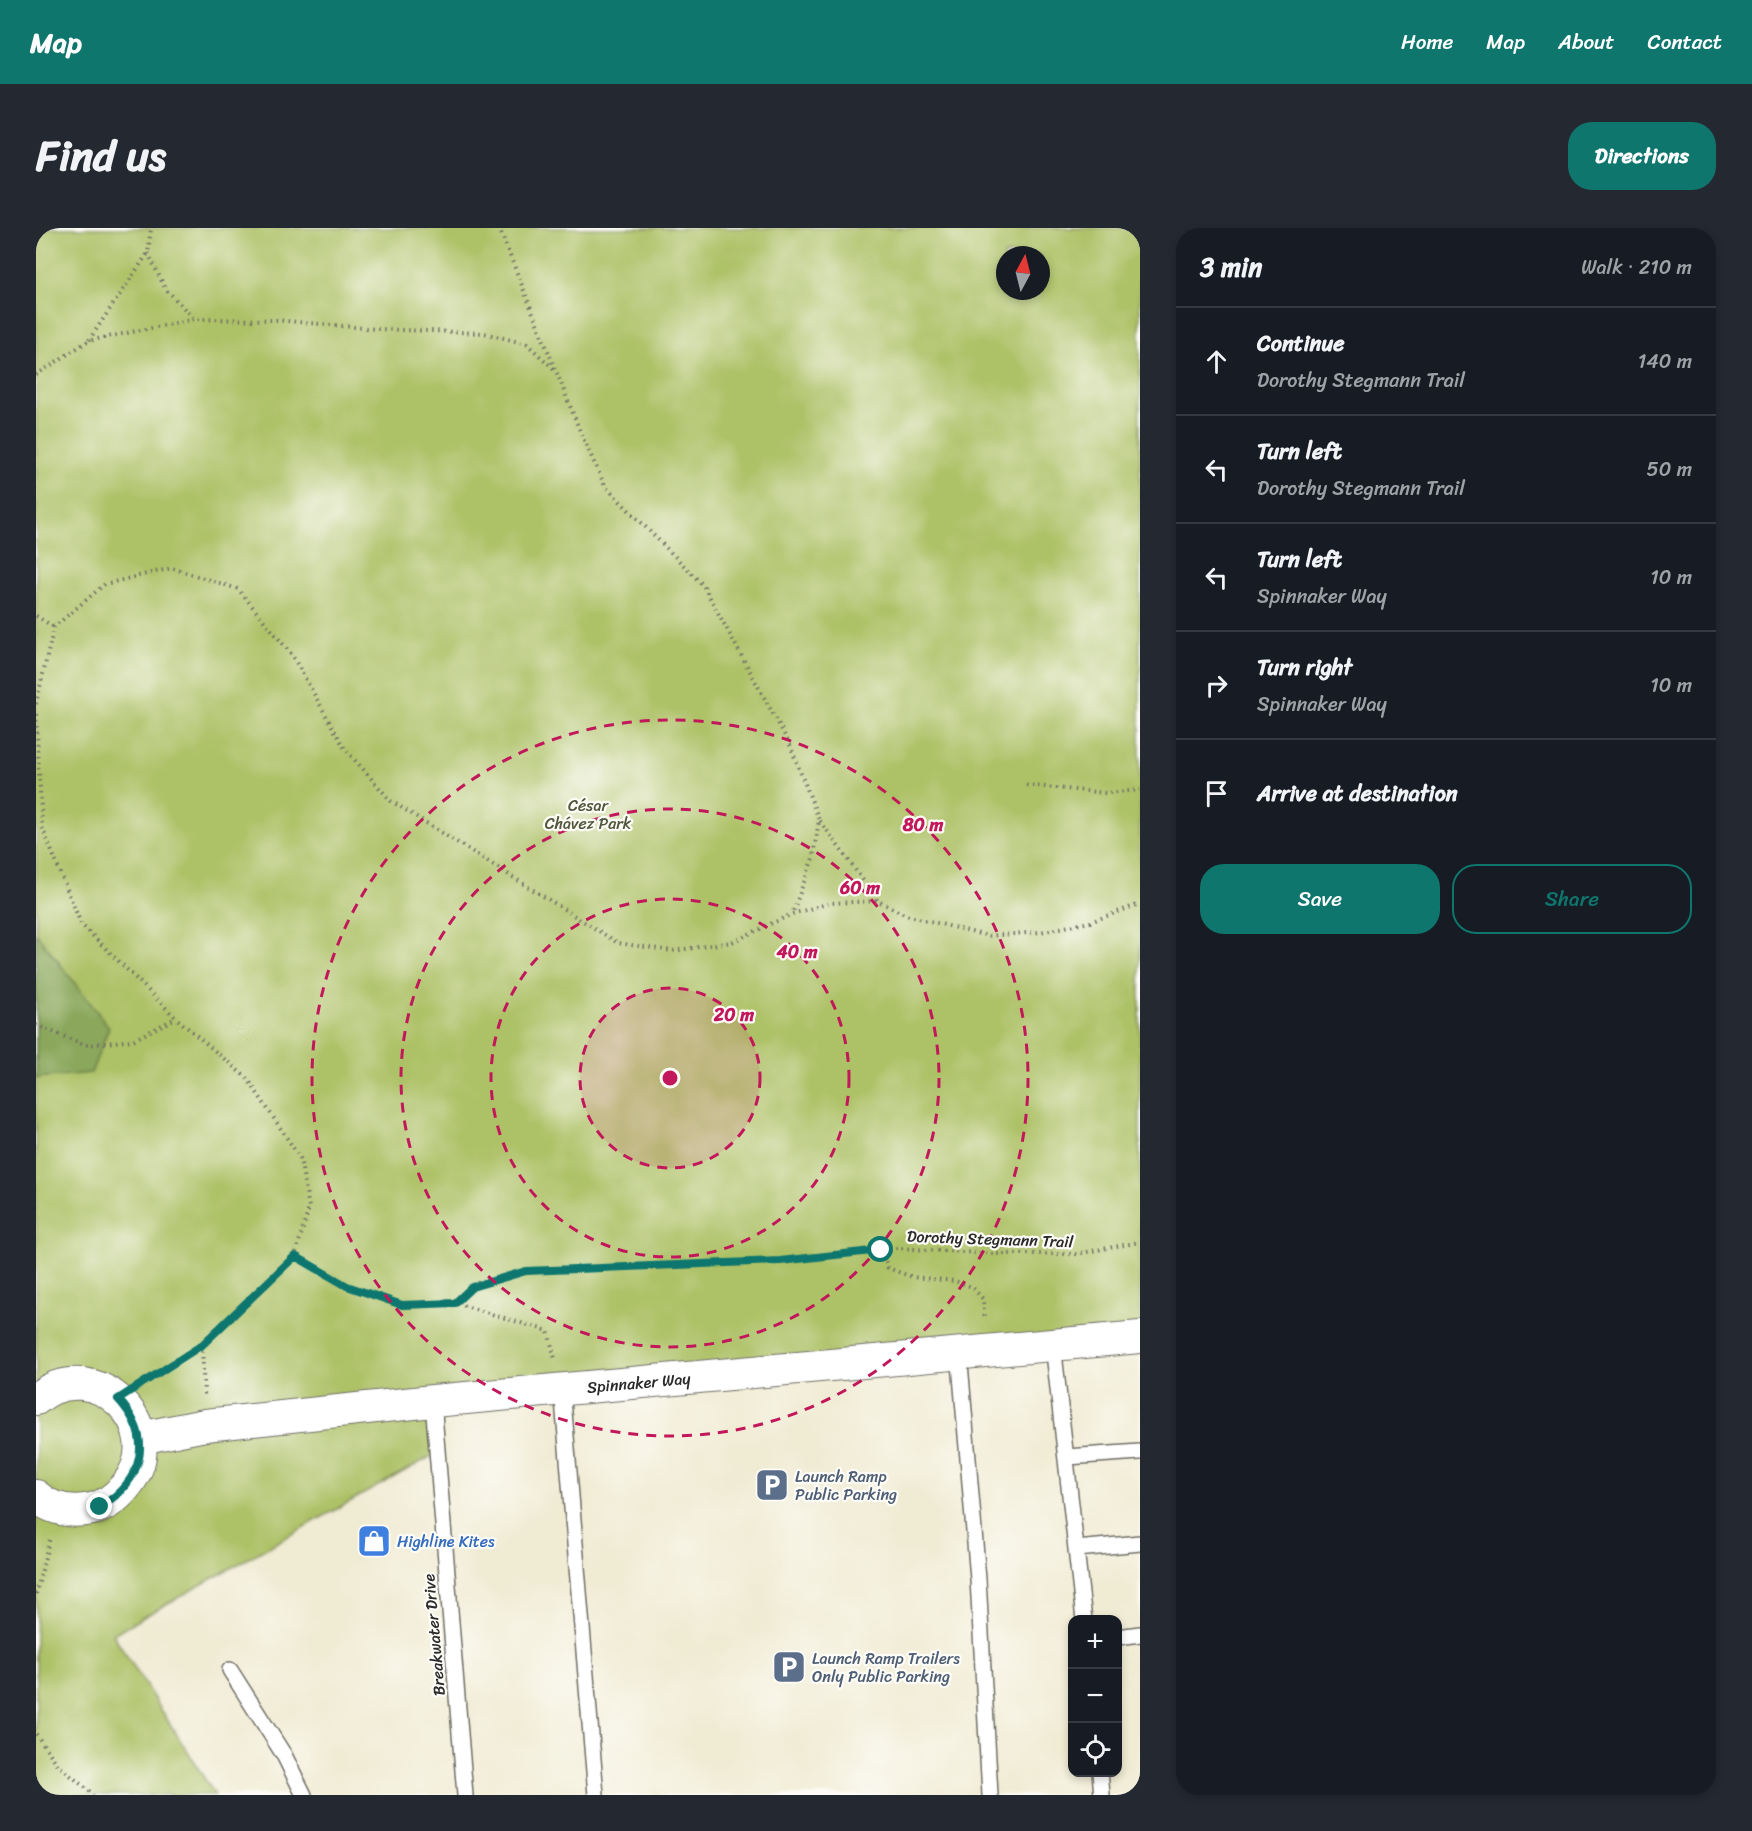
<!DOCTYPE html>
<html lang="en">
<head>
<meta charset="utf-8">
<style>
	:root { --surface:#171b24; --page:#242831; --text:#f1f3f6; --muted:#9ea1a6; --line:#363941; --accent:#0f766e }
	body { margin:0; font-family:Sriracha,sans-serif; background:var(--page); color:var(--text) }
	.controls { position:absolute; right:18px; bottom:18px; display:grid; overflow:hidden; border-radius:12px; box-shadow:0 3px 9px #0003 }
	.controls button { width:54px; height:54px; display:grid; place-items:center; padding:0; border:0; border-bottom:2px solid var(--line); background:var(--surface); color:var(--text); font:30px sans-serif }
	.compass { position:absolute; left:960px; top:18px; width:54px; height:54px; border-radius:50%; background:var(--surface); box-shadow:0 3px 9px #0003; rotate:7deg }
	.stop { position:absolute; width:18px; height:18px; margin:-14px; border:4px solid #0f766e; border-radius:50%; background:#fff }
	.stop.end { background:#0f766e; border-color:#fff; box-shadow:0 2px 6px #0008 }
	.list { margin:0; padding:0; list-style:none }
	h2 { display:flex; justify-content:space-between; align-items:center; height:78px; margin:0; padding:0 24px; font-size:26px }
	h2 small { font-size:20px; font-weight:400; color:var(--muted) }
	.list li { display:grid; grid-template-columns:39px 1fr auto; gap:18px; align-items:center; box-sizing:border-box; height:108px; padding:0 24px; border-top:2px solid var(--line) }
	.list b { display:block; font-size:22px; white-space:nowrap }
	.list p { margin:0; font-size:20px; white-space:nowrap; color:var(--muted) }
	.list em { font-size:20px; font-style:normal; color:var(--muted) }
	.actions { display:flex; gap:12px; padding:18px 24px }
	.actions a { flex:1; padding:14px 0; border:2px solid var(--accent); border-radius:24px; text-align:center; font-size:21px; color:var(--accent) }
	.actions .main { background:var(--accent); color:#fff }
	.icon { flex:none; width:33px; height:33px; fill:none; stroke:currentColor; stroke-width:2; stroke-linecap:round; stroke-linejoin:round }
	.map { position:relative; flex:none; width:1104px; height:1567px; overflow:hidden; border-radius:24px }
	header { display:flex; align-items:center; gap:36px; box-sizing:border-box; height:84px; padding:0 30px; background:var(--accent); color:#fff }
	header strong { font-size:28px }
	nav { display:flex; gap:33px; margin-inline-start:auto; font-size:21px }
	.intro { display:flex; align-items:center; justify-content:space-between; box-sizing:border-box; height:144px; padding:0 36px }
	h1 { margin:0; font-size:42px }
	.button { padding:15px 27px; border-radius:24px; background:var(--accent); color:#fff; font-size:21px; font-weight:700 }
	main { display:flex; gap:36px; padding:0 36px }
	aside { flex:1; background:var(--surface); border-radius:24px; box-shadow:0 3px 9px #0003 }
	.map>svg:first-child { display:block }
	.green { fill:#adc166; stroke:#6c7648; stroke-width:1.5; fill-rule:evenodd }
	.forest { fill:#8aa75b; stroke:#5a6943; stroke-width:1.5 }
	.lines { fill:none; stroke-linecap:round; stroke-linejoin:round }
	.lane-casing { stroke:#706e66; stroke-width:18 }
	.street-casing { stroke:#706e66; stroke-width:34 }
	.path { stroke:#706e66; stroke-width:4; stroke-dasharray:1.5 4.5; stroke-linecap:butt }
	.lane { stroke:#fff; stroke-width:15 }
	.street { stroke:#fff; stroke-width:32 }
	.route { stroke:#0f766e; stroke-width:8 }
	.ring { fill:none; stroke:#c2185b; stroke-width:3; stroke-dasharray:10 8 }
	.labels { text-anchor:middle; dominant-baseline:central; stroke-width:4.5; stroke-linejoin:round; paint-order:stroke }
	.park-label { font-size:16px; fill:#52583d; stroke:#fdfcf7 }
	.street-label { font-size:16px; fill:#2b2b2b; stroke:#fdfcf7 }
	.service-label { font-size:16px; fill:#4e5e75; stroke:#fdfcf7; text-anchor:start }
	.shop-label { font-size:16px; fill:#366cbe; stroke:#fdfcf7; text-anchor:start }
	.centre { fill:#c2185b; stroke:#fdfcf7; stroke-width:3 }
	.ring-label { font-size:18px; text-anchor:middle; font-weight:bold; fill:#c2185b; stroke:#fdfcf7; stroke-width:4.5; stroke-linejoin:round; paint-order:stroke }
</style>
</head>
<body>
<header>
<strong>Map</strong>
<nav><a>Home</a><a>Map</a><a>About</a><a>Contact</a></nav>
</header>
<div class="intro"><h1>Find us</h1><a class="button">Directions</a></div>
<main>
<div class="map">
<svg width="1104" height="1567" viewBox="0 0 1104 1567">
	<rect width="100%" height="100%" fill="#fdfcf7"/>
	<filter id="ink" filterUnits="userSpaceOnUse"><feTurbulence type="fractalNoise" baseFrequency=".0167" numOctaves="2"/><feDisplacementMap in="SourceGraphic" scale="12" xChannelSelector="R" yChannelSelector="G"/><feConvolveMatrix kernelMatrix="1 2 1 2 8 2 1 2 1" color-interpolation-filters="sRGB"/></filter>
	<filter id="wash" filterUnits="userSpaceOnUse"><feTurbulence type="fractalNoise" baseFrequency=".008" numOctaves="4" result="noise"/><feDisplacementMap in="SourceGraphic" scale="24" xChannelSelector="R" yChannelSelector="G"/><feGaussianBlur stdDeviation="1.35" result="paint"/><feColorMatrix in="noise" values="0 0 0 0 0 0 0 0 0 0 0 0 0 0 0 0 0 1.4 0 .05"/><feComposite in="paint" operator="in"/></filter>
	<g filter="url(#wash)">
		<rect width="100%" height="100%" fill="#f0ebd3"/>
		<!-- green -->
		<path class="green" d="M0,0H1104V1109L397,1173L401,1225L77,1406L179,1567H0ZM969,27H1005V63H969Z"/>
		<!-- forest -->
		<polygon class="forest" points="0,705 73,799 55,845 0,850"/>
	</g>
	<g filter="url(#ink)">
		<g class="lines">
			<defs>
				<g id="lane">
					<polyline points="1017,1116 1048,1392"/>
					<polyline points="923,1123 942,1351 954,1567"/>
					<polyline points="526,1160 560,1567"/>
					<polyline points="397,1173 429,1567"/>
					<polyline points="1031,1229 1104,1224"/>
					<polyline points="1041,1321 1104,1315"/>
					<polyline points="1082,1409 1104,1406"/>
					<polyline points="194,1442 248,1527 268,1567"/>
					<polyline points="1064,1544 1066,1567"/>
				</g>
				<g id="street">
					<path d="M0,1171C58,1122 139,1201 89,1259C80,1270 69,1278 56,1281C36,1285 15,1282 0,1268"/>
					<path id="s1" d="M104,1210L169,1197L397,1173L1104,1109"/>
				</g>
			</defs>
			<!-- lane casing -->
			<use href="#lane" class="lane-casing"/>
			<!-- street casing -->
			<use href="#street" class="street-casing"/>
			<!-- path -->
			<g class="path">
				<polyline points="463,0 546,208 569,258 667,357 754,517 783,592 777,630 756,686"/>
				<polyline points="1100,0 1104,8"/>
				<polyline points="112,25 129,60 158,91"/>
				<polyline points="53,112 112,25 115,0"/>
				<polyline points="0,147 52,113 159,91 240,92 340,101 448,105 491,116 518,141"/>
				<polyline points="0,388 18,399"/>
				<polyline points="0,476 18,399 69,356 136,340 202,361 256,427 309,521 355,573 582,715 636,723 696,714 756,686 794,675 842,673 870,687 951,708 1004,704 1054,694 1104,676"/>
				<polyline points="0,486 6,599 45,696 140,790 212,851 264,930 273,980 259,1028"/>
				<polyline points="990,557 1070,565 1104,562"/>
				<polyline points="784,593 842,673"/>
				<polyline points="0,797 49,817 97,812 140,790"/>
				<polyline points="845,1022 852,1040 876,1049 919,1053 936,1059 947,1071 949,1091"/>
				<polyline points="259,1028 311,1058 366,1077 419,1075 512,1103 519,1131"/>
				<polyline points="419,1075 436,1059 490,1043 744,1033 862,1020 958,1026 1040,1026 1104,1014"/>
				<polyline points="166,1117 168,1167"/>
				<polyline points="108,1154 166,1117 259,1028"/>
				<polyline points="0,1366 14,1309"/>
				<polyline points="0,1506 22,1537 58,1567"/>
			</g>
			<!-- lane -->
			<use href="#lane" class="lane"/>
			<!-- street -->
			<use href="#street" class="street"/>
		</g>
	</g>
	<g class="lines" filter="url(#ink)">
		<!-- route -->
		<path class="route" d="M64,1279C107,1252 119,1211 82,1171L166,1117L259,1028L311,1058L366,1077L419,1075L436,1059L490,1043L744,1033L845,1022"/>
	</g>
	<!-- distance rings -->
	<circle cx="634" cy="850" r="90" fill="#c2185b" fill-opacity=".12"/>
	<g class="ring">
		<circle cx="634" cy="850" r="90"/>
		<circle cx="634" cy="850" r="179"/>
		<circle cx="634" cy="850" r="269"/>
		<circle cx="634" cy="850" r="358"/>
	</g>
	<!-- icons -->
	<defs>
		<symbol id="parking-square" viewBox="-11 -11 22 22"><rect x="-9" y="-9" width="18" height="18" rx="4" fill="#5c6f8a" stroke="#fdfcf7"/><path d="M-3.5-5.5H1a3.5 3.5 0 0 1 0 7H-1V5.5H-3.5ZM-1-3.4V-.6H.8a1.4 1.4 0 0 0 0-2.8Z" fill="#fff"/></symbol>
		<symbol id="shop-square" viewBox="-11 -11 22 22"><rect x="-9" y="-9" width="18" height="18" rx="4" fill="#3f7fe0" stroke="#fdfcf7"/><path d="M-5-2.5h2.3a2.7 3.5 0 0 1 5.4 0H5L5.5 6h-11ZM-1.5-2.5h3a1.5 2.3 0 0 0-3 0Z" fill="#fff"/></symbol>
	</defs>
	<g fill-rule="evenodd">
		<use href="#parking-square" x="717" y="1238" width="38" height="38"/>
		<use href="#shop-square" x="319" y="1294" width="38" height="38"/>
		<use href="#parking-square" x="734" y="1420" width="38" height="38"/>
	</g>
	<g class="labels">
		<!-- park labels -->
		<g class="park-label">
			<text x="552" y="577">César<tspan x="552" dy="18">Chávez Park</tspan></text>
		</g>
		<!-- street labels -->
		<g class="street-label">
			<text transform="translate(954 1011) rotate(2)">Dorothy Stegmann Trail</text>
			<text stroke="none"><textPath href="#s1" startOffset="502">Spinnaker Way</textPath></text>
			<text transform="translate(398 1407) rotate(-95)">Breakwater Drive</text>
		</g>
		<!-- service labels -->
		<g class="service-label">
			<text x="759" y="1248">Launch Ramp<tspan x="759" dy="18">Public Parking</tspan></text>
			<text x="776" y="1430">Launch Ramp Trailers<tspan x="776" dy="18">Only Public Parking</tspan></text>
		</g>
		<!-- shop labels -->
		<g class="shop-label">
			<text x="361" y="1313">Highline Kites</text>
		</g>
	</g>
	<circle cx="634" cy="850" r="9" class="centre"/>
	<g class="ring-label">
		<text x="887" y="603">80 m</text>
		<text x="824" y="666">60 m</text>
		<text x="761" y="730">40 m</text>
		<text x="698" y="793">20 m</text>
	</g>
</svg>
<div class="controls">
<button>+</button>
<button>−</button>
<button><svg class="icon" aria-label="locate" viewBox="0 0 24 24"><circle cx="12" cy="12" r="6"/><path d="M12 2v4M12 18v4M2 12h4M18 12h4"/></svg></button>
</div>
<svg class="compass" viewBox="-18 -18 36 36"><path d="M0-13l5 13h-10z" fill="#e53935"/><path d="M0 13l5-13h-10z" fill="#9ea1a6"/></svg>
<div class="stop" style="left:845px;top:1022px"></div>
<div class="stop end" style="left:64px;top:1279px"></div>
</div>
<aside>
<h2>3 min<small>Walk · 210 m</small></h2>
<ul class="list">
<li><svg class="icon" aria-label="ahead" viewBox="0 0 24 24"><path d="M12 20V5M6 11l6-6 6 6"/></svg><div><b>Continue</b><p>Dorothy Stegmann Trail</p></div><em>140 m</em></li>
<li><svg class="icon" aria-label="left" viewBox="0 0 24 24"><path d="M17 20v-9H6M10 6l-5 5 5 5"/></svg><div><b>Turn left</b><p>Dorothy Stegmann Trail</p></div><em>50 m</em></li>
<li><svg class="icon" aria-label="left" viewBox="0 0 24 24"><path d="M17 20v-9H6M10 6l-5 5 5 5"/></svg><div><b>Turn left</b><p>Spinnaker Way</p></div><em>10 m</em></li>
<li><svg class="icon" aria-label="right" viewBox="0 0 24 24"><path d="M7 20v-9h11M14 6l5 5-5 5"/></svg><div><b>Turn right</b><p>Spinnaker Way</p></div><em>10 m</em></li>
<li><svg class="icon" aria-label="arrive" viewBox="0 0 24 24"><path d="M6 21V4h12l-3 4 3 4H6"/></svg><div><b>Arrive at destination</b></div></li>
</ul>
<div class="actions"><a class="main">Save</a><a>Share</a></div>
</aside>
</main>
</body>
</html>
